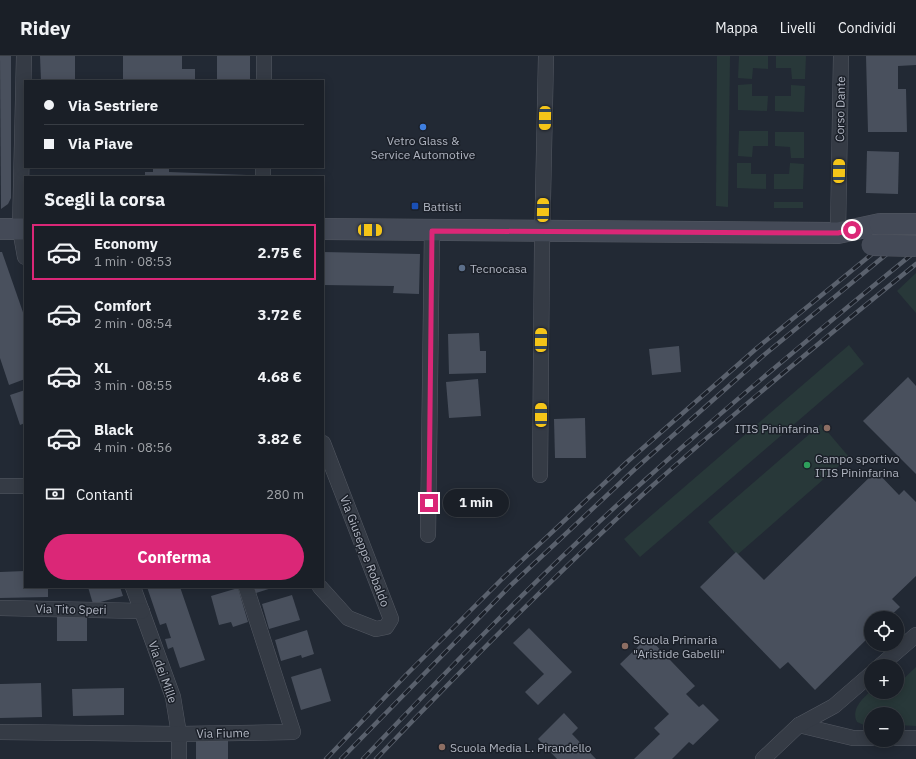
<!DOCTYPE html>
<html lang="it">
<head>
<meta charset="utf-8">
<style>
  :root { --surface:#1a1f27; --page:#23272f; --text:#f1f3f6; --muted:#9fa2a7; --line:#383d44; --accent:#db2777 }
  body { margin:0; font-family:"IBM Plex Sans",sans-serif; background:var(--page); color:var(--text); height:100vh; display:flex; flex-direction:column; font-size:15px; white-space:nowrap }
  * { box-sizing:border-box; margin:0 }
  p { font-size:13px; color:var(--muted) }
  .icon { flex:none; width:22px; height:22px; fill:none; stroke:currentColor; stroke-width:2; stroke-linecap:round; stroke-linejoin:round }
  .map { position:relative; flex:1; overflow:hidden }
  .details { position:absolute; left:24px; top:120px; width:300px; height:412px; display:flex; flex-direction:column; background:var(--surface); border-radius:0px; box-shadow:0 2px 10px #0003,0 0 0 1px var(--line) }
  .details>* { flex:none }
  .top-card { position:absolute; left:24px; top:24px; width:300px; height:88px; border-radius:0px; box-shadow:0 2px 10px #0003,0 0 0 1px var(--line); display:grid; align-content:center; height:88px; padding:0 20px; background:var(--surface) }
  .tools { position:absolute; left:864px; top:555px; display:grid; gap:8px }
  .tools a { display:grid; place-items:center; width:40px; height:40px; border-radius:50%; background:var(--surface); box-shadow:0 2px 10px #0003,0 0 0 1px var(--line); font-size:20px }
  .end { position:absolute; width:18px; height:18px; margin:-9px; border:5px solid #db2777; background:#fff; box-shadow:0 0 0 2px #fff }
  .from { border-radius:50% }
  .bubble { position:absolute; height:28px; border-radius:14px; background:var(--surface); box-shadow:0 2px 10px #0003,0 0 0 1px var(--line); font-size:13px; font-weight:800; line-height:28px; text-align:center }
  .car { position:absolute; width:12px; height:24px; margin:-12px -6px; border-radius:5px; box-shadow:0 0 3px 1px #0007; background:linear-gradient(#f5c518 24%,#345 0 40%,#f5c518 0 76%,#345 0 86%,#f5c518 0) }
  .top-card b { display:flex; align-items:center; gap:14px; height:38px; font-size:15px }
  .top-card b+b { border-top:1px solid var(--line) }
  .top-card i { width:10px; height:10px; background:var(--text) }
  ul { padding:0; list-style:none }
  li { display:flex; align-items:center; gap:12px; height:56px; margin:0 8px 6px; padding:0 12px; border:2px solid transparent; border-radius:0px }
  li div { flex:1 }
  li b { display:block; font-size:15px }
  li em { font-style:normal; font-weight:800 }
  li.active { border-color:var(--accent) }
  li>.icon { width:36px; height:36px; stroke-width:1.5 }
  h2 { padding:0 20px; font-size:18px; line-height:48px }
  .pay { display:flex; align-items:center; gap:10px; height:44px; padding:0 20px; font-size:15px }
  .pay p { margin-inline-start:auto }
  .cta { display:flex; gap:8px; margin-top:auto; padding:8px 20px }
  .cta a { flex:1; height:46px; border-radius:24px; background:var(--accent); color:#fff; font-size:16px; font-weight:800; line-height:46px; text-align:center }
  header { display:flex; align-items:center; gap:24px; box-sizing:border-box; height:56px; padding:0 20px; background:var(--surface); border-bottom:1px solid var(--line) }
  header strong { font-size:19px }
  nav { display:flex; gap:22px; margin-inline-start:auto; font-size:14px }
  .map>svg:first-child { display:block }
  .green { fill:#283839 }
  .building { fill:#49505d }
  .lines { fill:none; stroke-linecap:round; stroke-linejoin:round }
  .street-casing { stroke:#535862; stroke-width:16 }
  .secondary-casing { stroke:#535862; stroke-width:22 }
  .street { stroke:#353b45; stroke-width:15 }
  .secondary { stroke:#444a57; stroke-width:21 }
  .rail-casing { stroke:#5a616d; stroke-width:4.5 }
  .rail { stroke:#1b2029; stroke-width:3; stroke-dasharray:9; stroke-linecap:butt }
  .secondary-bridge-casing { stroke:#535862; stroke-width:22; stroke-linecap:butt }
  .secondary-bridge { stroke:#444a57; stroke-width:21 }
  .route { stroke:#db2777; stroke-width:5 }
  .shop-dot { fill:#3f7fe0; stroke:#1b2029; stroke-width:1.5 }
  .transit-dot { fill:#1a4fb4; stroke:#1b2029; stroke-width:1.5 }
  .service-dot { fill:#5c6f8a; stroke:#1b2029; stroke-width:1.5 }
  .education-dot { fill:#8d6e63; stroke:#1b2029; stroke-width:1.5 }
  .leisure-dot { fill:#2e9e5b; stroke:#1b2029; stroke-width:1.5 }
  .labels { text-anchor:middle; dominant-baseline:central; stroke-width:3; stroke-linejoin:round; paint-order:stroke }
  .street-label { font-size:12px; fill:#b0b5c1; stroke:#1b2029 }
  .poi-label { font-size:12px; fill:#b0b5c1; stroke:#1b2029; text-anchor:start }
</style>
</head>
<body>
<header>
<strong>Ridey</strong>
<nav><a>Mappa</a><a>Livelli</a><a>Condividi</a></nav>
</header>
<div class="map">
<svg width="916" height="703" viewBox="0 0 916 703">
  <rect width="100%" height="100%" fill="#222934"/>
  <g class="green">
    <path d="M717 0H730L728 151 716 150Z"/>
    <path d="M739 0H768V13L753 12 752 23 738 22Z"/>
    <path d="M776 0H806L805 23H792L791 12H776Z"/>
    <path d="M752 28V40H768L767 55 738 54V29Z"/>
    <path d="M791 29 805 30 804 56 775 55V40H791Z"/>
    <path d="M739 75H768V90H753L752 101 738 100Z"/>
    <path d="M775 76H804V102H791L790 91 775 90Z"/>
    <path d="M737 107H751V118H766V133L737 132Z"/>
    <path d="M790 107 804 108 803 133H774V118H789Z"/>
    <rect x="774" y="146" width="29" height="6"/>
    <path d="M916 217V257L897 235Z"/>
    <path d="M849 289 864 308 640 501 624 483Z"/>
    <path d="M821 368 849 401 737 499 708 466Z"/>
    <path d="M916 611V670L897 669V658H871V669H864L857 666C851 653 862 643 871 635V636H879L884 641 889 636H897V629Z"/>
  </g>
  <g class="building">
    <path d="M0 0H11V142L8 148 1 153Z"/>
    <path d="M40 0H75V25H41Z"/>
    <path d="M123 0H182V13H195V25H123Z"/>
    <rect x="217" y="0" width="33" height="25"/>
    <path d="M866 0H916V9L898 10V33H906L907 76H868Z"/>
    <path d="M867 95 899 96 898 138 866 137Z"/>
    <path d="M153 111H169V116L247 119V121H145V116H153Z"/>
    <path d="M0 196H2L25 262V323L9 329 0 302Z"/>
    <path d="M323 196 420 198 419 238 393 237 394 230 323 229Z"/>
    <path d="M479 277 480 295H486V317L449 318 448 278Z"/>
    <path d="M679 290 681 316 652 319 649 293Z"/>
    <path d="M908 321 916 330V418L863 365Z"/>
    <path d="M478 323 481 360 449 362 446 326Z"/>
    <path d="M25 334V367L20 369 10 339Z"/>
    <path d="M585 362 586 402H555L554 363Z"/>
    <path d="M876 415 899 439 904 434 916 446V520L892 543 900 551 888 562H871V579L815 634 788 606 780 613 700 531 736 496 764 524Z"/>
    <path d="M25 515V531H48V541L0 542V516Z"/>
    <path d="M88 531H120L123 540 93 548Z"/>
    <path d="M147 531H180L205 604 180 612 173 591 168 593 165 583 171 582 166 567 160 569Z"/>
    <path d="M254 531H275L256 537Z"/>
    <path d="M238 532 248 566 233 571 231 566 219 569 211 540Z"/>
    <path d="M292 539 300 564 269 573 262 548Z"/>
    <path d="M57 559 87 560V585H57Z"/>
    <path d="M529 572 572 616 538 649 525 636 544 618 513 587Z"/>
    <path d="M307 574 314 598 302 602 301 599 281 605 275 584Z"/>
    <path d="M648 581 695 630 686 638 699 651 703 648 719 664 693 689 689 686 672 703H634L660 678 654 672 669 658 620 608Z"/>
    <path d="M321 612 331 645 301 654 291 621Z"/>
    <path d="M41 627 42 661 0 662V628Z"/>
    <path d="M124 632V659L73 660 72 633Z"/>
    <path d="M564 657 578 672 572 678 596 703H557L538 683Z"/>
    <rect x="196" y="684" width="32" height="19"/>
  </g>
  <g class="lines">
    <g class="street-casing">
      <g id="street">
        <path d="M24 0 20 173 25 201"/>
        <path d="M264 25V0"/>
        <path d="M263 121V111"/>
        <path d="M838 177 841 0"/>
        <path d="M540 419 542 190 546 0"/>
        <path d="M0 430H25"/>
        <path d="M428 479 432 175"/>
        <path d="M133 531 173 641 179 678V703"/>
        <path d="M320 531 348 562 376 573 386 571 391 563 323 387"/>
        <path d="M0 552 142 555"/>
        <path d="M880 610 916 579"/>
        <path d="M799 669 853 682H871"/>
        <path d="M0 676 179 678 293 676 246 531"/>
        <path d="M897 682H916"/>
        <path d="M763 703 799 669 834 650 871 618"/>
      </g>
    </g>
    <g class="secondary-casing">
      <g id="secondary">
        <path d="M0 173H25"/>
        <path d="M323 173 838 177 880 168"/>
      </g>
    </g>
    <use href="#street" class="street"/>
    <use href="#secondary" class="secondary"/>
    <g class="rail-casing">
      <g id="rail">
        <path d="M326 703 406 619 502 523 627 406 757 292 916 162"/>
        <path d="M341 703 510 530 635 413 764 299 916 174"/>
        <path d="M363 703C454 607 546 512 645 424 733 345 824 270 916 195"/>
        <path d="M376 703C465 610 556 518 651 431 737 354 826 281 916 208"/>
      </g>
    </g>
    <use href="#rail" class="rail"/>
    <g class="secondary-bridge-casing">
      <g id="secondary-bridge">
        <path d="M880 168H916"/>
        <path d="M872 189 916 190"/>
      </g>
    </g>
    <use href="#secondary-bridge" class="secondary-bridge"/>
  </g>
  <g class="lines">
    <path class="route" d="M429 447 432 175 838 177 852 174"/>
  </g>
  <circle class="shop-dot" cx="423" cy="71" r="4"/>
  <rect class="transit-dot" x="411" y="146" width="8" height="8" rx="2"/>
  <circle class="service-dot" cx="462" cy="212" r="4"/>
  <g class="education-dot">
    <circle cx="827" cy="372" r="4"/>
    <circle cx="625" cy="590" r="4"/>
    <circle cx="442" cy="691" r="4"/>
  </g>
  <circle class="leisure-dot" cx="807" cy="409" r="4"/>
  <g class="labels">
    <g class="street-label">
      <text transform="translate(840 53) rotate(-89)">Corso Dante</text>
      <text transform="translate(365 495) rotate(69)">Via Giuseppe Robaldo</text>
      <text transform="translate(71 553) rotate(1)">Via Tito Speri</text>
      <text transform="translate(163 616) rotate(71)">Via dei Mille</text>
      <text transform="translate(223 677) rotate(-1)">Via Fiume</text>
    </g>
    <g class="poi-label">
      <text x="423" y="84" text-anchor="middle">Vetro Glass &amp;<tspan x="423" dy="14">Service Automotive</tspan></text>
      <text x="423" y="150">Battisti</text>
      <text x="470" y="212">Tecnocasa</text>
      <text x="819" y="372" text-anchor="end">ITIS Pininfarina</text>
      <text x="815" y="402">Campo sportivo<tspan x="815" dy="14">ITIS Pininfarina</tspan></text>
      <text x="633" y="583">Scuola Primaria<tspan x="633" dy="14">"Aristide Gabelli"</tspan></text>
      <text x="450" y="691">Scuola Media L. Pirandello</text>
    </g>
  </g>
</svg>
<div class="tools">
<a><svg class="icon" aria-label="locate" viewBox="0 0 24 24"><circle cx="12" cy="12" r="6"/><path d="M12 2v4M12 18v4M2 12h4M18 12h4"/></svg></a>
<a>+</a>
<a>−</a>
</div>
<i class="end from" style="left:852px;top:174px"></i>
<i class="end" style="left:429px;top:447px"></i>
<div class="bubble" style="left:443px;top:433px;width:66px">1 min</div>
<i class="car" style="left:545px;top:62px;rotate:181deg"></i>
<i class="car" style="left:839px;top:115px;rotate:1deg"></i>
<i class="car" style="left:543px;top:154px;rotate:1deg"></i>
<i class="car" style="left:370px;top:174px;rotate:91deg"></i>
<i class="car" style="left:541px;top:284px;rotate:1deg"></i>
<i class="car" style="left:541px;top:359px;rotate:0deg"></i>
<div class="top-card">
<b><i class="from"></i>Via Sestriere</b>
<b><i></i>Via Piave</b>
</div>
<section class="details">
<h2>Scegli la corsa</h2>
<ul>
<li class="active"><svg class="icon" aria-label="car" viewBox="0 0 24 24"><path d="M5 17H2v-5l4-1 3-4h7l3 4 3 1v5h-3M9 17h6M6 11h13"/><circle cx="7" cy="17" r="2"/><circle cx="17" cy="17" r="2"/></svg><div><b>Economy</b><p>1 min · 08:53</p></div><em>2.75 €</em></li>
<li><svg class="icon" aria-label="car" viewBox="0 0 24 24"><path d="M5 17H2v-5l4-1 3-4h7l3 4 3 1v5h-3M9 17h6M6 11h13"/><circle cx="7" cy="17" r="2"/><circle cx="17" cy="17" r="2"/></svg><div><b>Comfort</b><p>2 min · 08:54</p></div><em>3.72 €</em></li>
<li><svg class="icon" aria-label="car" viewBox="0 0 24 24"><path d="M5 17H2v-5l4-1 3-4h7l3 4 3 1v5h-3M9 17h6M6 11h13"/><circle cx="7" cy="17" r="2"/><circle cx="17" cy="17" r="2"/></svg><div><b>XL</b><p>3 min · 08:55</p></div><em>4.68 €</em></li>
<li><svg class="icon" aria-label="car" viewBox="0 0 24 24"><path d="M5 17H2v-5l4-1 3-4h7l3 4 3 1v5h-3M9 17h6M6 11h13"/><circle cx="7" cy="17" r="2"/><circle cx="17" cy="17" r="2"/></svg><div><b>Black</b><p>4 min · 08:56</p></div><em>3.82 €</em></li>
</ul>
<div class="pay"><svg class="icon" aria-label="cash" viewBox="0 0 24 24"><path d="M3 7h18v10H3z"/><circle cx="12" cy="12" r="2"/></svg>Contanti<p>280 m</p></div>
<div class="cta"><a>Conferma</a></div>
</section>
</div>
</body>
</html>
